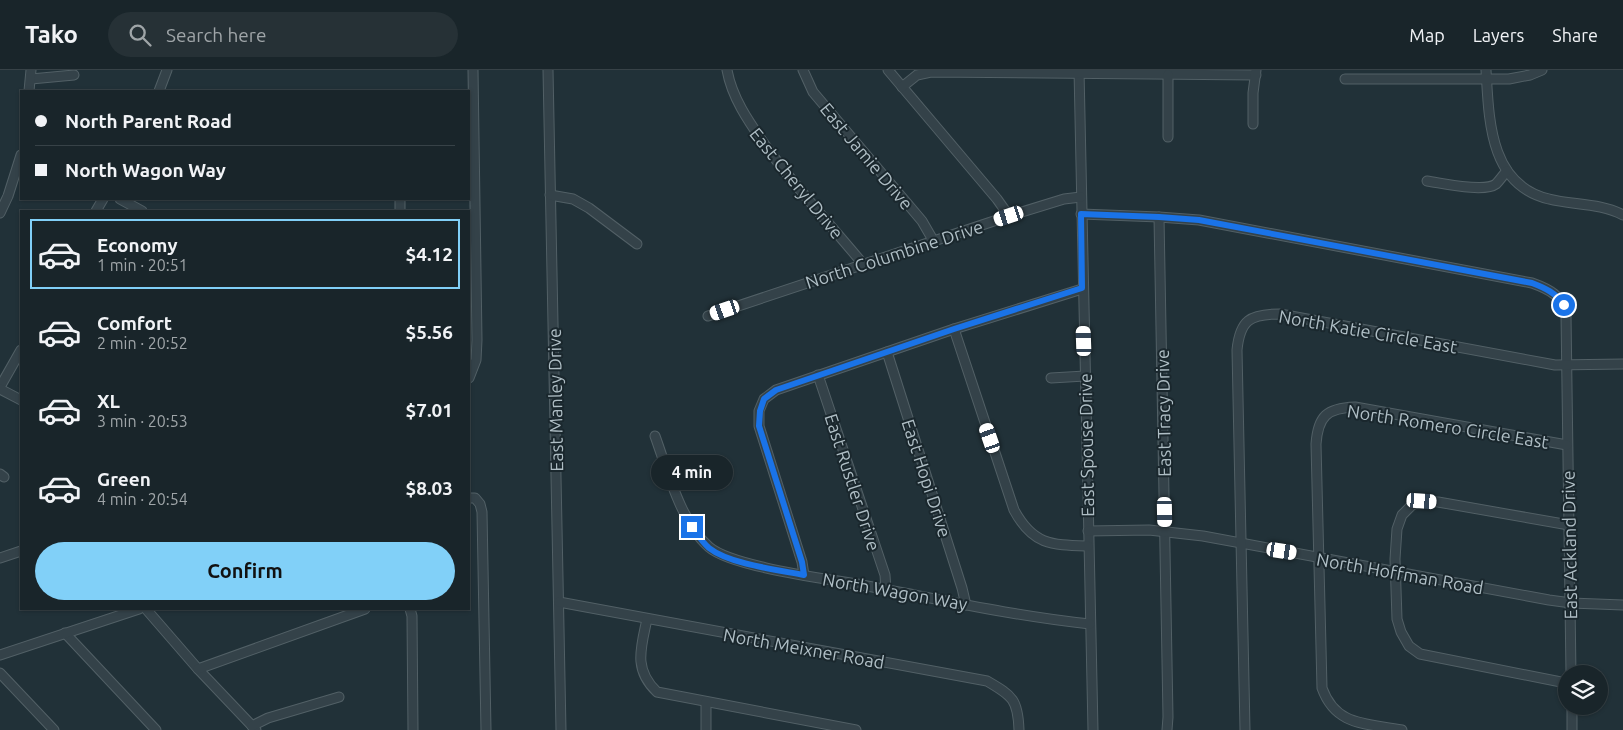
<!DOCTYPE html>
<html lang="en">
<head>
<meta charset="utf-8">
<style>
  :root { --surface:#19252a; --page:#263136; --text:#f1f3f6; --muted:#9fa5a8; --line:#374247; --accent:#81d0f8 }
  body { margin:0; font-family:Ubuntu,sans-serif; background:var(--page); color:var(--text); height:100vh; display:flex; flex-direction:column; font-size:19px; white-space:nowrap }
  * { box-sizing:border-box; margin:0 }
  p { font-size:16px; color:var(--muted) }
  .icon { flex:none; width:28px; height:28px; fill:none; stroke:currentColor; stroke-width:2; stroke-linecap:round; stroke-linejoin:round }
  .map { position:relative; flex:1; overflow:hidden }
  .details { position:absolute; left:20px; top:140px; width:450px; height:400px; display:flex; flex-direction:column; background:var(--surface); border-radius:0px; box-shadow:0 1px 4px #0004,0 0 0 1px var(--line) }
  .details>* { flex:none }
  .guide { position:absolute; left:20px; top:20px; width:450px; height:110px; border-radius:0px; box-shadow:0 1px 4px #0004,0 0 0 1px var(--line); display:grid; align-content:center; height:110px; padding:0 15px; background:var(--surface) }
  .tools { position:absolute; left:1558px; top:595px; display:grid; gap:10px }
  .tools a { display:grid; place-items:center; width:50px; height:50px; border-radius:50%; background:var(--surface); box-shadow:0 1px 4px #0004,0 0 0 1px var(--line); font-size:25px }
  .end { position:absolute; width:22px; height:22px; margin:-11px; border:6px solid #1a73e8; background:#fff; box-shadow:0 0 0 2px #fff }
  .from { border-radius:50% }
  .bubble { position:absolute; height:35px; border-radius:18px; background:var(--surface); box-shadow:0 1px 4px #0004,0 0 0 1px var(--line); font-size:16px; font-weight:700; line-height:35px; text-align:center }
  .car { position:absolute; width:15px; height:30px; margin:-15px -8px; border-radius:6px; box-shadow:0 0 4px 1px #0007; background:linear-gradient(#fff 24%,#345 0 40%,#fff 0 76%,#345 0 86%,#fff 0) }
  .guide b { display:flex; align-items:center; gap:18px; height:48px; font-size:19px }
  .guide b+b { border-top:1px solid var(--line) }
  .guide i { width:12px; height:12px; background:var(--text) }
  ul { padding:9px 0 0; list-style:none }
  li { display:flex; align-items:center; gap:15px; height:70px; margin:0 10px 8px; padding:0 5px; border:2px solid transparent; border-radius:0px }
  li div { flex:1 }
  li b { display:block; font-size:19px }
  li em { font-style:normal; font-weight:700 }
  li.on { border-color:var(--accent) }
  li>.icon { width:45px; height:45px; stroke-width:1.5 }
  .button { display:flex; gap:10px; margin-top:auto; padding:10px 15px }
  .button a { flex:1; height:58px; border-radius:30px; background:var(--accent); color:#111; font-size:20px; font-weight:700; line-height:58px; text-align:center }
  header { display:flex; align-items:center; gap:30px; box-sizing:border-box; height:70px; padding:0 25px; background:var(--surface); border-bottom:1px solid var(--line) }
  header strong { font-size:24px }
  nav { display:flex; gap:28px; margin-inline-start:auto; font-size:18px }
  .search { width:350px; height:45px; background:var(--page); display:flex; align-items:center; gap:12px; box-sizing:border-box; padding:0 18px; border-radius:28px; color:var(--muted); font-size:19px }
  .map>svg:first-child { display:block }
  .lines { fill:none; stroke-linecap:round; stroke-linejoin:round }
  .minor-casing { stroke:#526066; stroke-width:11 }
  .minor { stroke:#344249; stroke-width:9 }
  .route { stroke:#1a73e8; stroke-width:6 }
  .labels { text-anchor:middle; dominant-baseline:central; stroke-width:4; stroke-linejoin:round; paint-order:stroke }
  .street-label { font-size:18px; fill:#afbec5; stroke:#1a272d }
</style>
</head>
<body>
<header>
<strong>Tako</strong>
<div class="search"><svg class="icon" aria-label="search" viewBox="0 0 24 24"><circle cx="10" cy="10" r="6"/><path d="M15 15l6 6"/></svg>Search here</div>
<nav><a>Map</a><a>Layers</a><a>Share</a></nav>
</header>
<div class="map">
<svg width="1623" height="660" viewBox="0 0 1623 660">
  <rect width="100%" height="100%" fill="#213138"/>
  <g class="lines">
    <g class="minor-casing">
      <g id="minor">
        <path d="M548 0 561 660"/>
        <path d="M727 0C732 28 749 52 765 75 795 117 830 154 863 194"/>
        <path d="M803 0 813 22 922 151 933 170"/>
        <path d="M888 0 997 129 1009 146"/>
        <path d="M1079 0 1093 660"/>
        <path d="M1486 0C1489 49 1489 115 1549 129 1572 135 1601 133 1623 145"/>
        <path d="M31 9 74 5"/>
        <path d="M1345 9H1509L1530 5 1542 0"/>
        <path d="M902 17 917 5 931 2 1256 5"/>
        <path d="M29 21 31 0"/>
        <path d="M159 21 167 0"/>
        <path d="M1253 54V23L1256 0"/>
        <path d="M1168 67V5"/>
        <path d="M1427 111C1442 113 1484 123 1496 114 1500 110 1503 105 1507 101"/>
        <path d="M550 125 573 129 589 138 637 174"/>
        <path d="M120 129 142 141"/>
        <path d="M400 129V141"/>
        <path d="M96 141 103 129"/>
        <path d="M0 143 8 126 21 85"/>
        <path d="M1081 144 1159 147 1199 150 1532 213C1549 219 1563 226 1566 245L1571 604"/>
        <path d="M1159 147 1168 647 1167 660"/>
        <path d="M708 246 1009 146 1064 129 1081 127"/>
        <path d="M954 259 1014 440C1033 475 1051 475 1088 476"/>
        <path d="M887 282 962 518 966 535"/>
        <path d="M818 305 885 505 886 520"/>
        <path d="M469 308 476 290 477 270 473 0"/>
        <path d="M1051 308 1085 306"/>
        <path d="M0 317 21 280"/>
        <path d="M0 319 21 330"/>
        <path d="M655 366C667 399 681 453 709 477 732 497 829 509 862 515 938 529 1014 546 1090 554"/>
        <path d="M0 404 4 407"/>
        <path d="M469 428H475L480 434 482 442 486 660"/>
        <path d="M1088 461 1149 460 1203 466 1549 530 1571 533 1623 535"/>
        <path d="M0 488 21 481"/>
        <path d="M804 505 802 492 759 356V341L764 329 776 320 954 259 1082 219"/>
        <path d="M559 532 987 611C1013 626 1018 630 1019 660"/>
        <path d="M146 539 198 599 256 660"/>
        <path d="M410 539 412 546 413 660"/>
        <path d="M647 549C641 578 633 599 657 622L856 660"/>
        <path d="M65 563 156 660"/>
        <path d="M0 585 139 539"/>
        <path d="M198 599 365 539"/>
        <path d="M0 603 54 660"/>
        <path d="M1566 613 1420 584 1409 576 1401 562 1397 549 1395 489 1397 459 1402 445 1412 435 1422 431 1438 432 1569 455"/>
        <path d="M1572 636V660"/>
        <path d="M252 656 268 648 339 627"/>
        <path d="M706 660V632"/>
        <path d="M1245 660 1237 280C1240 250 1250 244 1280 244L1555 295 1623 294"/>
        <path d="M1402 660C1367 653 1336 657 1322 618L1316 374C1318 346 1327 338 1355 337L1567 375"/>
      </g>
    </g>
    <use href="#minor" class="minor"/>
  </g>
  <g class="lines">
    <path class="route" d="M692 457C697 464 702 472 709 478 729 494 778 500 804 505L802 492 759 356 760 341 764 329 776 320 954 259 1082 218 1081 144 1159 147 1199 150 1532 213C1545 218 1556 223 1564 235"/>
  </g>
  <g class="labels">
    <g class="street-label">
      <text transform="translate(867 86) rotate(50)">East Jamie Drive</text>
      <text transform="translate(797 113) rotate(51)">East Cheryl Drive</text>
      <text transform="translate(894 184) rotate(-18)">North Columbine Drive</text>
      <text transform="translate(1368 261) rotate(10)">North Katie Circle East</text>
      <text transform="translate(555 330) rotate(-91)">East Manley Drive</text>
      <text transform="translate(1163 343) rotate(-91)">East Tracy Drive</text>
      <text transform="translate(1448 356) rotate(9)">North Romero Circle East</text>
      <text transform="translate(1086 375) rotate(-91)">East Spouse Drive</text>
      <text transform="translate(927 408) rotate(72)">East Hopi Drive</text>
      <text transform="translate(853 412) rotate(72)">East Rustler Drive</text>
      <text transform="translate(1569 475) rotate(-91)">East Ackland Drive</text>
      <text transform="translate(1400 503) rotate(10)">North Hoffman Road</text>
      <text transform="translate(895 521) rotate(10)">North Wagon Way</text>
      <text transform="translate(804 578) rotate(10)">North Meixner Road</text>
    </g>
  </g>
</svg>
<div class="tools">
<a><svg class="icon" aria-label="layers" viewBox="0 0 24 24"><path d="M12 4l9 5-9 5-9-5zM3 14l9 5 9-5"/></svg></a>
</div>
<i class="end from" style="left:1564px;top:235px"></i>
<i class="end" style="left:692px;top:457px"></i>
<div class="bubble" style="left:651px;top:385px;width:82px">4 min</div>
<i class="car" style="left:1009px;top:146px;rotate:252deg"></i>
<i class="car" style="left:725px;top:240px;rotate:251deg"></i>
<i class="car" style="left:1084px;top:271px;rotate:358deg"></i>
<i class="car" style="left:990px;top:368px;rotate:341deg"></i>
<i class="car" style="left:1422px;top:431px;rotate:94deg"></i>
<i class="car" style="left:1165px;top:442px;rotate:179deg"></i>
<i class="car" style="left:1282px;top:481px;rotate:99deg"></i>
<div class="guide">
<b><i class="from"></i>North Parent Road</b>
<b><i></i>North Wagon Way</b>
</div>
<section class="details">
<ul>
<li class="on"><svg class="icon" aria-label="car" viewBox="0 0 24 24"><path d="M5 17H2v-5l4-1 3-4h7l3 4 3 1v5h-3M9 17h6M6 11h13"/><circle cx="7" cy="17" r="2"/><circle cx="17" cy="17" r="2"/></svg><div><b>Economy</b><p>1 min · 20:51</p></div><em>$4.12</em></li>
<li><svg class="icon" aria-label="car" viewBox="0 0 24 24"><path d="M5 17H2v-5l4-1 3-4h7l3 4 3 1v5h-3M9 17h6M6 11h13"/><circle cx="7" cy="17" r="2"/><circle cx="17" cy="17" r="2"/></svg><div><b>Comfort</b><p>2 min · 20:52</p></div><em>$5.56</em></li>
<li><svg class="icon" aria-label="car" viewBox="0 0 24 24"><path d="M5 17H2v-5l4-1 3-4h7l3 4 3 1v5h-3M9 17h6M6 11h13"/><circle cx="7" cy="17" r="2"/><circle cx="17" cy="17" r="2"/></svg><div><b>XL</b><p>3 min · 20:53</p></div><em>$7.01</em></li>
<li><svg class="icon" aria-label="car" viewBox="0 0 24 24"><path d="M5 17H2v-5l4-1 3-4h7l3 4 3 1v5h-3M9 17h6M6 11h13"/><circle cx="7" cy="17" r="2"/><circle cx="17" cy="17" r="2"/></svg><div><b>Green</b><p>4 min · 20:54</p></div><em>$8.03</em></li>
</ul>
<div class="button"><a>Confirm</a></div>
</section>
</div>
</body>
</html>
